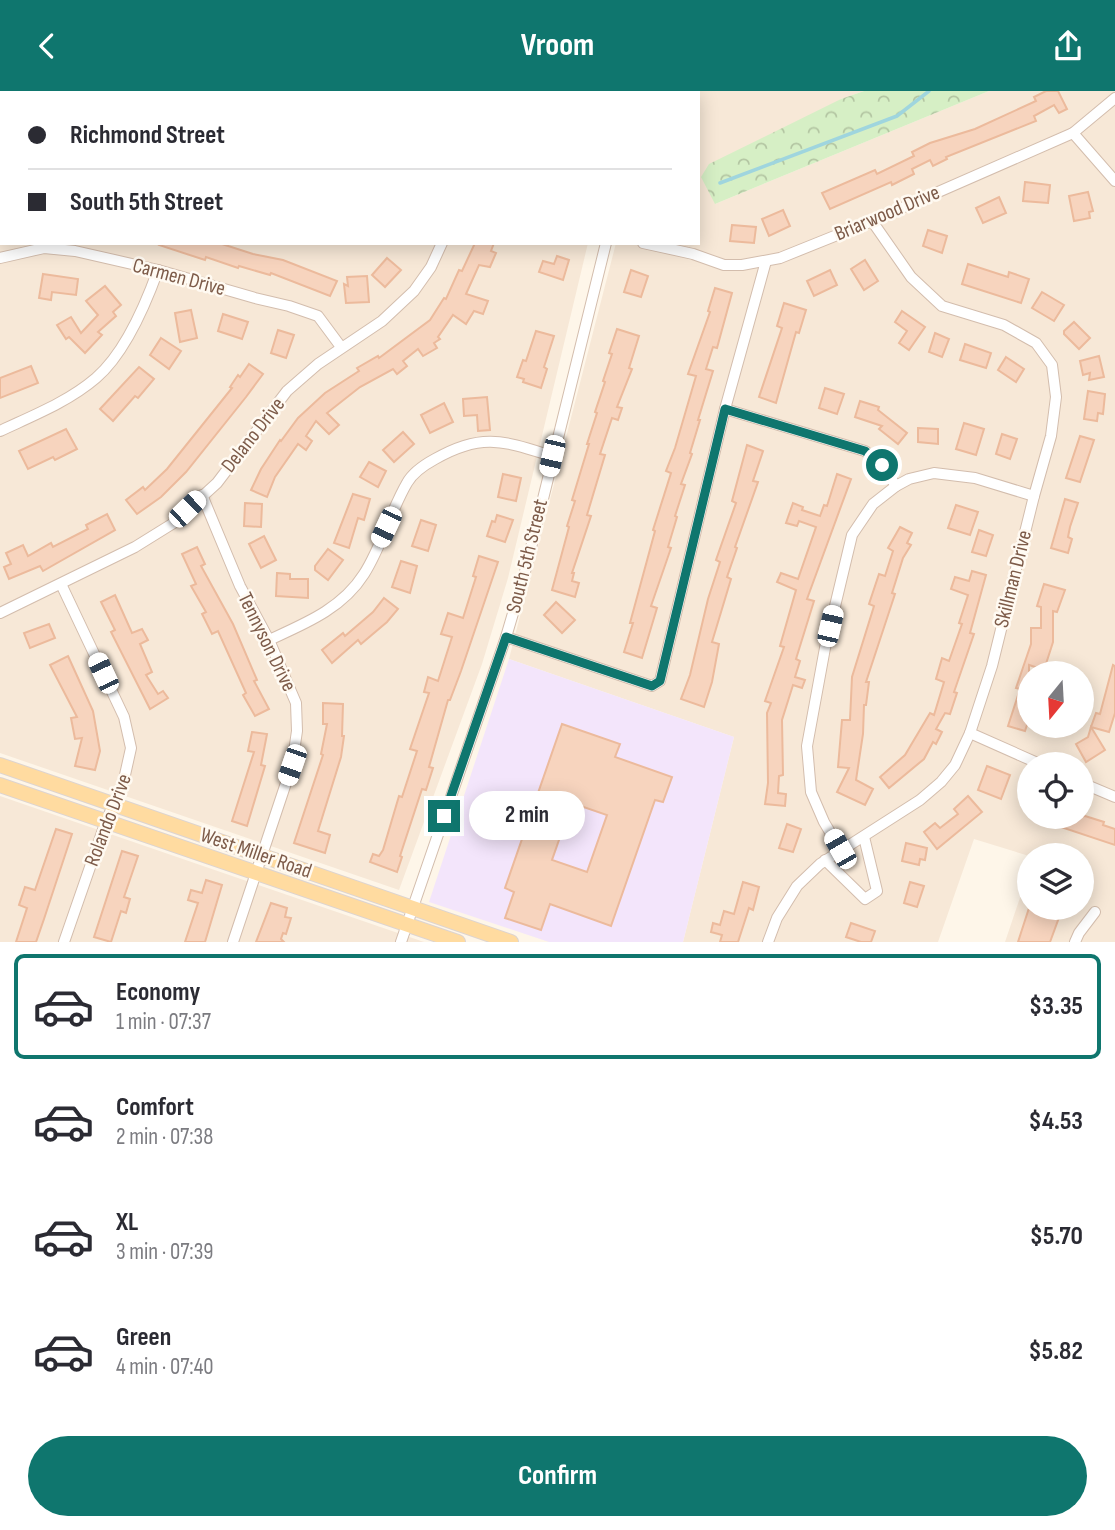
<!DOCTYPE html>
<html lang="en">
<head>
<meta charset="utf-8">
<style>
  :root { --surface:#fff; --page:#f7f7f7; --text:#2b2b33; --muted:#7c7c81; --line:#e1e1e2; --accent:#0f766e }
  body { margin:0; font-family:"Sofia Sans Condensed",sans-serif; background:var(--page); color:var(--text); height:100vh; display:flex; flex-direction:column; font-size:26px; white-space:nowrap }
  * { box-sizing:border-box; margin:0 }
  p { font-size:23px; color:var(--muted) }
  .icon { flex:none; width:38px; height:38px; fill:none; stroke:currentColor; stroke-width:2; stroke-linecap:round; stroke-linejoin:round }
  .map { position:relative; height:851px; overflow:hidden }
  .side { display:flex; flex-direction:column; background:var(--surface); flex:1 }
  .side>* { flex:none }
  .top-card { position:absolute; left:0px; top:0px; width:700px; height:154px; box-shadow:0 4px 18px #0003; display:grid; align-content:center; height:154px; padding:0 28px; background:var(--surface) }
  .needle { width:46px; rotate:198deg }
  .controls { position:absolute; left:1017px; top:570px; display:grid; gap:14px }
  .controls a { display:grid; place-items:center; width:77px; height:77px; border-radius:50%; background:var(--surface); box-shadow:0 4px 18px #0003; font-size:35px }
  .end { position:absolute; width:32px; height:32px; margin:-16px; border:9px solid #0f766e; background:#fff; box-shadow:0 0 0 4px #fff }
  .from { border-radius:50% }
  .bubble { position:absolute; height:49px; border-radius:24px; background:var(--surface); box-shadow:0 4px 18px #0003; font-size:23px; font-weight:700; line-height:49px; text-align:center }
  .car { position:absolute; width:21px; height:42px; margin:-21px -10px; border-radius:9px; box-shadow:0 0 5px 2px #0007; background:linear-gradient(#fff 24%,#345 0 40%,#fff 0 76%,#345 0 86%,#fff 0) }
  .top-card b { display:flex; align-items:center; gap:24px; height:66px; font-size:26px }
  .top-card b+b { border-top:2px solid var(--line) }
  .top-card i { width:18px; height:18px; background:var(--text) }
  ul { padding:12px 0 0; list-style:none }
  li { display:flex; align-items:center; gap:21px; height:105px; margin:0 14px 10px; padding:0 14px; border:4px solid transparent; border-radius:10px }
  li div { flex:1 }
  li b { display:block; font-size:26px }
  li em { font-style:normal; font-weight:700 }
  li.selected { border-color:var(--accent) }
  li>.icon { width:63px; height:63px; stroke-width:1.5 }
  .button { display:flex; gap:14px; margin-top:auto; padding:14px 28px }
  .button a { flex:1; height:80px; border-radius:42px; background:var(--accent); color:#fff; font-size:28px; font-weight:700; line-height:80px; text-align:center }
  header { display:flex; justify-content:space-between; align-items:center; height:91px; padding:0 28px; background:var(--accent); color:#fff; font-size:32px; font-weight:700 }
  .map>svg:first-child { display:block }
  .residential { fill:#f7e8d7; fill-rule:evenodd }
  .education { fill:#f3e5fb }
  .forest { fill:url(#forest-crowns) }
  .lines { fill:none; stroke-linecap:round; stroke-linejoin:round }
  .stream { stroke:#9fd5de; stroke-width:3.5 }
  .building { fill:#f7d4be; stroke:#ecba9c; stroke-width:2; fill-rule:evenodd }
  .minor-casing { stroke:#d3bdad; stroke-width:12 }
  .major-casing { stroke:#ddd4d0; stroke-width:16 }
  .minor { stroke:#fff; stroke-width:10 }
  .major { stroke:#ffdba0; stroke-width:14 }
  .route { stroke:#0f766e; stroke-width:9 }
  .labels { text-anchor:middle; dominant-baseline:central; stroke-width:5; stroke-linejoin:round; paint-order:stroke }
  .street-label { font-size:21px; fill:#7d5b49; stroke:#fffaf2 }
</style>
</head>
<body>
<header><svg class="icon" aria-label="back" viewBox="0 0 24 24"><path d="M15 5l-7 7 7 7"/></svg>Vroom<svg class="icon" aria-label="share" viewBox="0 0 24 24"><path d="M12 15V3M7 8l5-5 5 5M5 13v7h14v-7"/></svg></header>
<div class="map">
<svg width="1115" height="851" viewBox="0 0 1115 851">
  <defs>
    <pattern id="forest-crowns" width="20" height="18" patternUnits="userSpaceOnUse" patternTransform="scale(1.75)"><rect width="20" height="18" fill="#d6efc5"/><path d="M2 6a3 3 0 1 1 6 0M12 15a3 3 0 1 1 6 0" fill="none" stroke="#b3c5a2"/></pattern>
  </defs>
  <rect width="100%" height="100%" fill="#fef6e9"/>
  <g class="residential">
    <path d="M0 0H625L2 2V152H588L508 487 482 573 399 799 0 662Z"/>
    <path d="M651 0H864L841 8 715 113 989 0H1115V851H1005L1029 780V817H1082V765H1029L974 748 938 851H683L734 646 509 568 616 152H698V2H650ZM1029 583H1082V635H1029ZM1029 674H1082V726H1029Z"/>
    <path d="M0 705 424 851H0Z"/>
  </g>
  <path class="education" d="M509 568 734 646 683 851H549L429 811Z"/>
  <path class="forest" d="M864 0H989L715 113 701 86 709 73 841 8Z"/>
  <g class="lines">
    <path class="stream" d="M720 92 897 25 929 0"/>
  </g>
  <g class="building">
    <path d="M1046 0H1058L1067 18 1059 22 1054 14 1034 25 1036 30 946 66 947 68 933 75 930 69 912 78 914 83 892 94 891 91 830 118 822 102 875 79 877 83 914 65 912 61 930 52 975 38 1036 10 1034 6Z"/>
    <path d="M1025 91 1050 94 1048 112 1023 110Z"/>
    <path d="M1088 101 1093 120 1089 121 1090 127 1074 130 1069 105Z"/>
    <path d="M999 106 1006 122 983 132 976 117Z"/>
    <path d="M783 119 790 135 769 145 762 128Z"/>
    <path d="M732 134 756 136 754 152 730 150Z"/>
    <path d="M928 139 947 145 942 162 923 155Z"/>
    <path d="M160 152H219L253 163 283 169 337 190 330 205 271 182 270 184 239 175 238 177 206 166 205 169 159 154Z"/>
    <path d="M475 152H494L491 160 496 162 490 176 479 174 466 203 488 210 483 223 474 220 466 233 453 224 438 246 440 248 434 252 437 257 423 265 418 258 403 270 407 275 397 283 393 278 360 296 327 322 339 334 329 343 316 330 306 345 312 350 306 359 298 353 275 386 267 406 251 399 261 378 280 349 281 350 298 327 325 302 359 280 357 277 378 265 379 267 430 229 444 207 446 208 459 179 462 180Z"/>
    <path d="M557 165 569 169 563 189 539 181 543 170 554 173Z"/>
    <path d="M387 167 401 179 385 196 372 184Z"/>
    <path d="M865 169 878 190 864 199 851 178Z"/>
    <path d="M968 173 1008 186 1009 181 1029 188 1021 212 962 193Z"/>
    <path d="M631 179 648 185 641 206 624 201Z"/>
    <path d="M830 179 837 194 814 205 807 190Z"/>
    <path d="M43 183 78 188 76 204 52 201 51 209 39 207Z"/>
    <path d="M367 185 369 211 346 212 344 193 348 195 347 186Z"/>
    <path d="M105 195 121 214 113 221 116 225 98 241 102 244 85 262 69 246 66 248 57 234 71 226 81 242 98 224 86 210Z"/>
    <path d="M715 197 732 202 717 257 713 256 706 278 713 280 698 329H700L690 362 692 363 681 393 685 394 675 425 677 426 668 456 671 457 651 515 657 517 642 567 624 561 633 532H630L655 440 653 439 671 382 666 380 675 357 696 285 688 283 710 221 708 220Z"/>
    <path d="M1042 201 1064 214 1054 230 1032 217Z"/>
    <path d="M784 212 806 219 799 242 796 241 776 312 759 306 782 237 777 235Z"/>
    <path d="M191 219 197 247 180 251 175 222Z"/>
    <path d="M902 220 925 236 909 259 899 252 907 240 895 231Z"/>
    <path d="M223 223 248 231 242 248 218 240Z"/>
    <path d="M1074 231 1090 247 1079 258 1064 243V240Z"/>
    <path d="M617 238 639 245 629 277 632 278 617 316 622 317 618 329 612 327 600 363 605 364 587 424 591 425 572 482H574L572 490 579 492 575 506 552 499 569 436 567 435 575 410 572 409 589 353H587L597 322 595 321 605 291 603 290 612 263 609 262Z"/>
    <path d="M278 239 294 244 286 267 271 262Z"/>
    <path d="M536 240 554 245 544 276 547 278 541 297 523 291 524 288 517 286 523 269 526 270Z"/>
    <path d="M935 242 949 248 942 266 929 261Z"/>
    <path d="M161 247 181 260 169 278 150 264Z"/>
    <path d="M965 253 991 262 986 277 960 269Z"/>
    <path d="M1099 265 1104 286 1089 289 1090 282 1083 284 1080 270Z"/>
    <path d="M1006 266 1024 278 1016 291 998 279Z"/>
    <path d="M249 273 263 283 246 306 186 381 161 406 137 423 126 409 143 396 145 399 167 378 232 297 230 296 238 284 240 286Z"/>
    <path d="M31 275 38 292 0 307V287Z"/>
    <path d="M139 276 154 288 138 307 135 305 113 330 100 318Z"/>
    <path d="M825 297 844 303 837 323 819 317Z"/>
    <path d="M1088 300 1105 303 1103 323 1098 322 1097 330 1084 328Z"/>
    <path d="M487 306 490 339 478 340 477 324 464 325 463 308Z"/>
    <path d="M860 310 879 316 878 319 907 342 898 353 879 338 882 335 855 326Z"/>
    <path d="M444 312 453 331 430 342 421 324Z"/>
    <path d="M964 332 984 338 976 364 956 358Z"/>
    <path d="M918 337 938 338V353L918 351Z"/>
    <path d="M66 338 77 358 55 369 53 366 28 378 19 360Z"/>
    <path d="M403 341 414 353 394 371 383 359Z"/>
    <path d="M1002 343 1017 348 1010 368 996 363Z"/>
    <path d="M1080 345 1094 349 1080 391 1066 387Z"/>
    <path d="M747 354 763 360 753 390 758 391 735 456 737 457 727 486 731 488 712 551 719 553 712 591 704 616 681 608 690 584 708 508 720 471 716 469 736 412 732 410Z"/>
    <path d="M369 371 386 380 378 396 360 386Z"/>
    <path d="M503 383 521 387 516 410 498 406Z"/>
    <path d="M837 383 851 388 807 508 814 510 796 568 800 570 795 586 805 589 802 597 793 594 782 629 783 684 779 685 778 702 786 703 785 715 765 713 768 692 767 622 771 612 765 610 784 556 780 555 796 499 777 491 781 482 798 488 816 436 799 430 797 435 786 432 793 412 803 416 802 419 820 425 824 414 827 415Z"/>
    <path d="M353 403 370 408 364 429 358 427 349 457 334 452Z"/>
    <path d="M1065 408 1078 412 1070 436 1068 446 1072 448 1068 462 1051 457Z"/>
    <path d="M245 412 262 413 261 436 244 435Z"/>
    <path d="M956 414 978 421 970 444 948 437Z"/>
    <path d="M107 423 115 439 43 480 40 475 9 488 4 476 11 473 6 462 23 454 28 465 51 452 53 456 88 438 86 434Z"/>
    <path d="M497 424 513 429 505 451 487 445 492 430 495 431Z"/>
    <path d="M421 429 436 434 428 460 412 455Z"/>
    <path d="M900 436 912 442 907 452 911 454 903 467 892 502 895 503 866 591H869L866 614H864L863 643 856 689 873 698 865 714 837 701 849 677 838 676 842 629H850L852 586 874 515 869 513 879 483 885 485 893 460 888 457Z"/>
    <path d="M979 439 993 444 986 465 972 461Z"/>
    <path d="M264 445 276 469 261 477 249 453Z"/>
    <path d="M197 456 205 473 201 475 233 533 257 589 254 590 269 618 255 625 243 604 246 602 218 540 212 543 202 523 206 521 191 495 196 493 182 463Z"/>
    <path d="M328 458 343 469 328 489 315 479V475Z"/>
    <path d="M479 465 498 471 461 580 450 609H448L429 676 433 677 426 699 422 698 400 765 402 766 397 781 370 771 373 763 379 765 383 759 399 705 402 706 417 660 410 658 429 602 424 601 428 586 438 590 452 546 441 543 448 522 463 527 476 486 473 485Z"/>
    <path d="M401 470 417 475 410 502 392 496Z"/>
    <path d="M972 480 986 484 970 542 974 543 954 601 957 602 950 623 945 622 936 638 942 641 936 653 933 651 924 668 889 697 880 686 905 664 930 622 934 624 944 591 936 588 942 567 949 570 962 533 959 532 968 504 951 498 955 486 969 490Z"/>
    <path d="M277 482 290 483V488H308V507L276 505Z"/>
    <path d="M1044 493 1065 499 1057 521 1053 520V551L1044 579 1029 574V634H1027L1025 640 1008 635 1020 598 1016 597 1031 553V537H1041V516L1037 515Z"/>
    <path d="M115 504 132 542 142 538 148 549 140 553 152 581 146 584 158 603 163 600 168 607 150 618 111 541 115 539 101 511Z"/>
    <path d="M384 507 398 518 387 531 361 553 358 549 332 572 322 559 343 542 345 545 373 521Z"/>
    <path d="M556 511 575 529 562 542 544 524Z"/>
    <path d="M49 533 55 547 30 557 24 542Z"/>
    <path d="M68 565 93 620 100 660 95 679 75 675 82 647 75 648 71 627 77 626 50 574Z"/>
    <path d="M1113 574 1115 575V622L1109 641 1091 636 1096 622 1100 623Z"/>
    <path d="M323 612 343 613 342 645H344L341 666 318 740 330 744 325 762 294 752 323 664 321 663 327 633H323Z"/>
    <path d="M562 633 620 653 615 666 672 686 663 711 655 709 611 835 550 813 541 839 505 827 514 801 505 797ZM572 712 607 724 587 781 552 769Z"/>
    <path d="M1091 636 1105 659 1086 671 1076 653 1088 646Z"/>
    <path d="M252 641 267 643 261 674 265 675 247 735 232 730 254 661 248 660Z"/>
    <path d="M987 675 1010 684 1001 708 978 699Z"/>
    <path d="M968 705 982 721 937 758 924 741 935 732 940 737 958 723 954 718Z"/>
    <path d="M1085 725 1104 731 1103 734 1115 738V754L1037 728V726Z"/>
    <path d="M787 733 801 738 793 761 779 757Z"/>
    <path d="M56 738 72 743 44 828 36 851H16L27 817 19 814 25 796 35 799Z"/>
    <path d="M906 752 927 757 925 769 920 768 919 774 902 770Z"/>
    <path d="M122 760 138 765 124 806 130 808 126 822 121 820 111 851 94 846Z"/>
    <path d="M206 789 222 794 205 851H185L198 812 188 809 191 799 202 802Z"/>
    <path d="M743 791 759 796 753 819 749 817 738 851H720L722 844 711 841 713 832 720 834 724 820 734 823Z"/>
    <path d="M910 791 924 795 917 816 904 812Z"/>
    <path d="M271 812 287 817 285 826 291 827 286 843 283 842 281 848 284 851H256Z"/>
    <path d="M1029 817H1050L1061 821 1050 851H1018Z"/>
    <path d="M851 832 875 840 871 851H861L846 846Z"/>
  </g>
  <g class="lines">
    <g class="minor-casing">
      <g id="minor">
        <path d="M143 0 153 2"/>
        <path d="M642 2 643 0"/>
        <path d="M1073 42 1115 90"/>
        <path d="M643 152 693 163 724 174H742L780 167 872 130 1073 42 1115 7"/>
        <path d="M0 167 44 157 75 160 158 179 255 207 289 215 318 225 341 256"/>
        <path d="M725 318 865 360 882 374 896 395"/>
        <path d="M0 340C32 325 68 311 96 287 125 262 145 215 158 179"/>
        <path d="M202 404 240 495 269 549 296 612 297 640 292 674 233 851"/>
        <path d="M61 493 124 626 131 657 123 693 106 730 64 851"/>
        <path d="M0 522 135 456 172 433 217 392 287 300 318 273 382 230 414 200 431 176 442 152"/>
        <path d="M506 546 652 595 660 590 725 318 766 170"/>
        <path d="M269 549C304 533 342 518 364 483 382 455 390 421 407 392 413 381 424 374 435 368 482 341 504 350 552 365"/>
        <path d="M970 642 1042 674"/>
        <path d="M1082 692 1115 706"/>
        <path d="M840 758 824 731 811 701 807 655 825 557 852 444 873 413 896 395 909 388 934 382 975 387 1034 405"/>
        <path d="M825 769 865 808 877 800 864 746"/>
        <path d="M401 851 506 546 524 485 606 152"/>
        <path d="M768 851 777 827 797 795 820 773 920 709 941 691 955 674 970 642 992 575 1034 405 1051 345 1056 306 1052 274 1036 252 1004 234 942 215 911 186 872 130"/>
        <path d="M1075 851 1079 842 1095 821"/>
      </g>
    </g>
    <g class="major-casing">
      <g id="major">
        <path d="M0 674 511 851"/>
        <path d="M0 694 458 851"/>
      </g>
    </g>
    <use href="#minor" class="minor"/>
    <use href="#major" class="major"/>
  </g>
  <g class="lines">
    <path class="route" d="M444 725 506 546 652 595 660 590 725 318 865 360 882 374"/>
  </g>
  <g class="labels">
    <g class="street-label">
      <text transform="translate(887 122) rotate(-23)">Briarwood Drive</text>
      <text transform="translate(179 186) rotate(15)">Carmen Drive</text>
      <text transform="translate(253 344) rotate(-52)">Delano Drive</text>
      <text transform="translate(527 465) rotate(-76)">South 5th Street</text>
      <text transform="translate(1013 488) rotate(-76)">Skillman Drive</text>
      <text transform="translate(267 551) rotate(64)">Tennyson Drive</text>
      <text transform="translate(108 729) rotate(-69)">Rolando Drive</text>
      <text transform="translate(256 762) rotate(19)">West Miller Road</text>
    </g>
  </g>
</svg>
<div class="controls">
<a><svg class="needle" viewBox="-14 -14 28 28"><path d="M0-13l5 13h-10z" fill="#e53935"/><path d="M0 13l5-13h-10z" fill="#7c7c81"/></svg></a>
<a><svg class="icon" aria-label="locate" viewBox="0 0 24 24"><circle cx="12" cy="12" r="6"/><path d="M12 2v4M12 18v4M2 12h4M18 12h4"/></svg></a>
<a><svg class="icon" aria-label="layers" viewBox="0 0 24 24"><path d="M12 4l9 5-9 5-9-5zM3 14l9 5 9-5"/></svg></a>
</div>
<i class="end from" style="left:882px;top:374px"></i>
<i class="end" style="left:444px;top:725px"></i>
<div class="bubble" style="left:469px;top:700px;width:116px">2 min</div>
<i class="car" style="left:552px;top:365px;rotate:193deg"></i>
<i class="car" style="left:187px;top:418px;rotate:46deg"></i>
<i class="car" style="left:386px;top:436px;rotate:205deg"></i>
<i class="car" style="left:830px;top:535px;rotate:13deg"></i>
<i class="car" style="left:103px;top:582px;rotate:335deg"></i>
<i class="car" style="left:292px;top:674px;rotate:199deg"></i>
<i class="car" style="left:840px;top:758px;rotate:330deg"></i>
<div class="top-card">
<b><i class="from"></i>Richmond Street</b>
<b><i></i>South 5th Street</b>
</div>
</div>
<section class="side">
<ul>
<li class="selected"><svg class="icon" aria-label="car" viewBox="0 0 24 24"><path d="M5 17H2v-5l4-1 3-4h7l3 4 3 1v5h-3M9 17h6M6 11h13"/><circle cx="7" cy="17" r="2"/><circle cx="17" cy="17" r="2"/></svg><div><b>Economy</b><p>1 min · 07:37</p></div><em>$3.35</em></li>
<li><svg class="icon" aria-label="car" viewBox="0 0 24 24"><path d="M5 17H2v-5l4-1 3-4h7l3 4 3 1v5h-3M9 17h6M6 11h13"/><circle cx="7" cy="17" r="2"/><circle cx="17" cy="17" r="2"/></svg><div><b>Comfort</b><p>2 min · 07:38</p></div><em>$4.53</em></li>
<li><svg class="icon" aria-label="car" viewBox="0 0 24 24"><path d="M5 17H2v-5l4-1 3-4h7l3 4 3 1v5h-3M9 17h6M6 11h13"/><circle cx="7" cy="17" r="2"/><circle cx="17" cy="17" r="2"/></svg><div><b>XL</b><p>3 min · 07:39</p></div><em>$5.70</em></li>
<li><svg class="icon" aria-label="car" viewBox="0 0 24 24"><path d="M5 17H2v-5l4-1 3-4h7l3 4 3 1v5h-3M9 17h6M6 11h13"/><circle cx="7" cy="17" r="2"/><circle cx="17" cy="17" r="2"/></svg><div><b>Green</b><p>4 min · 07:40</p></div><em>$5.82</em></li>
</ul>
<div class="button"><a>Confirm</a></div>
</section>
</body>
</html>
